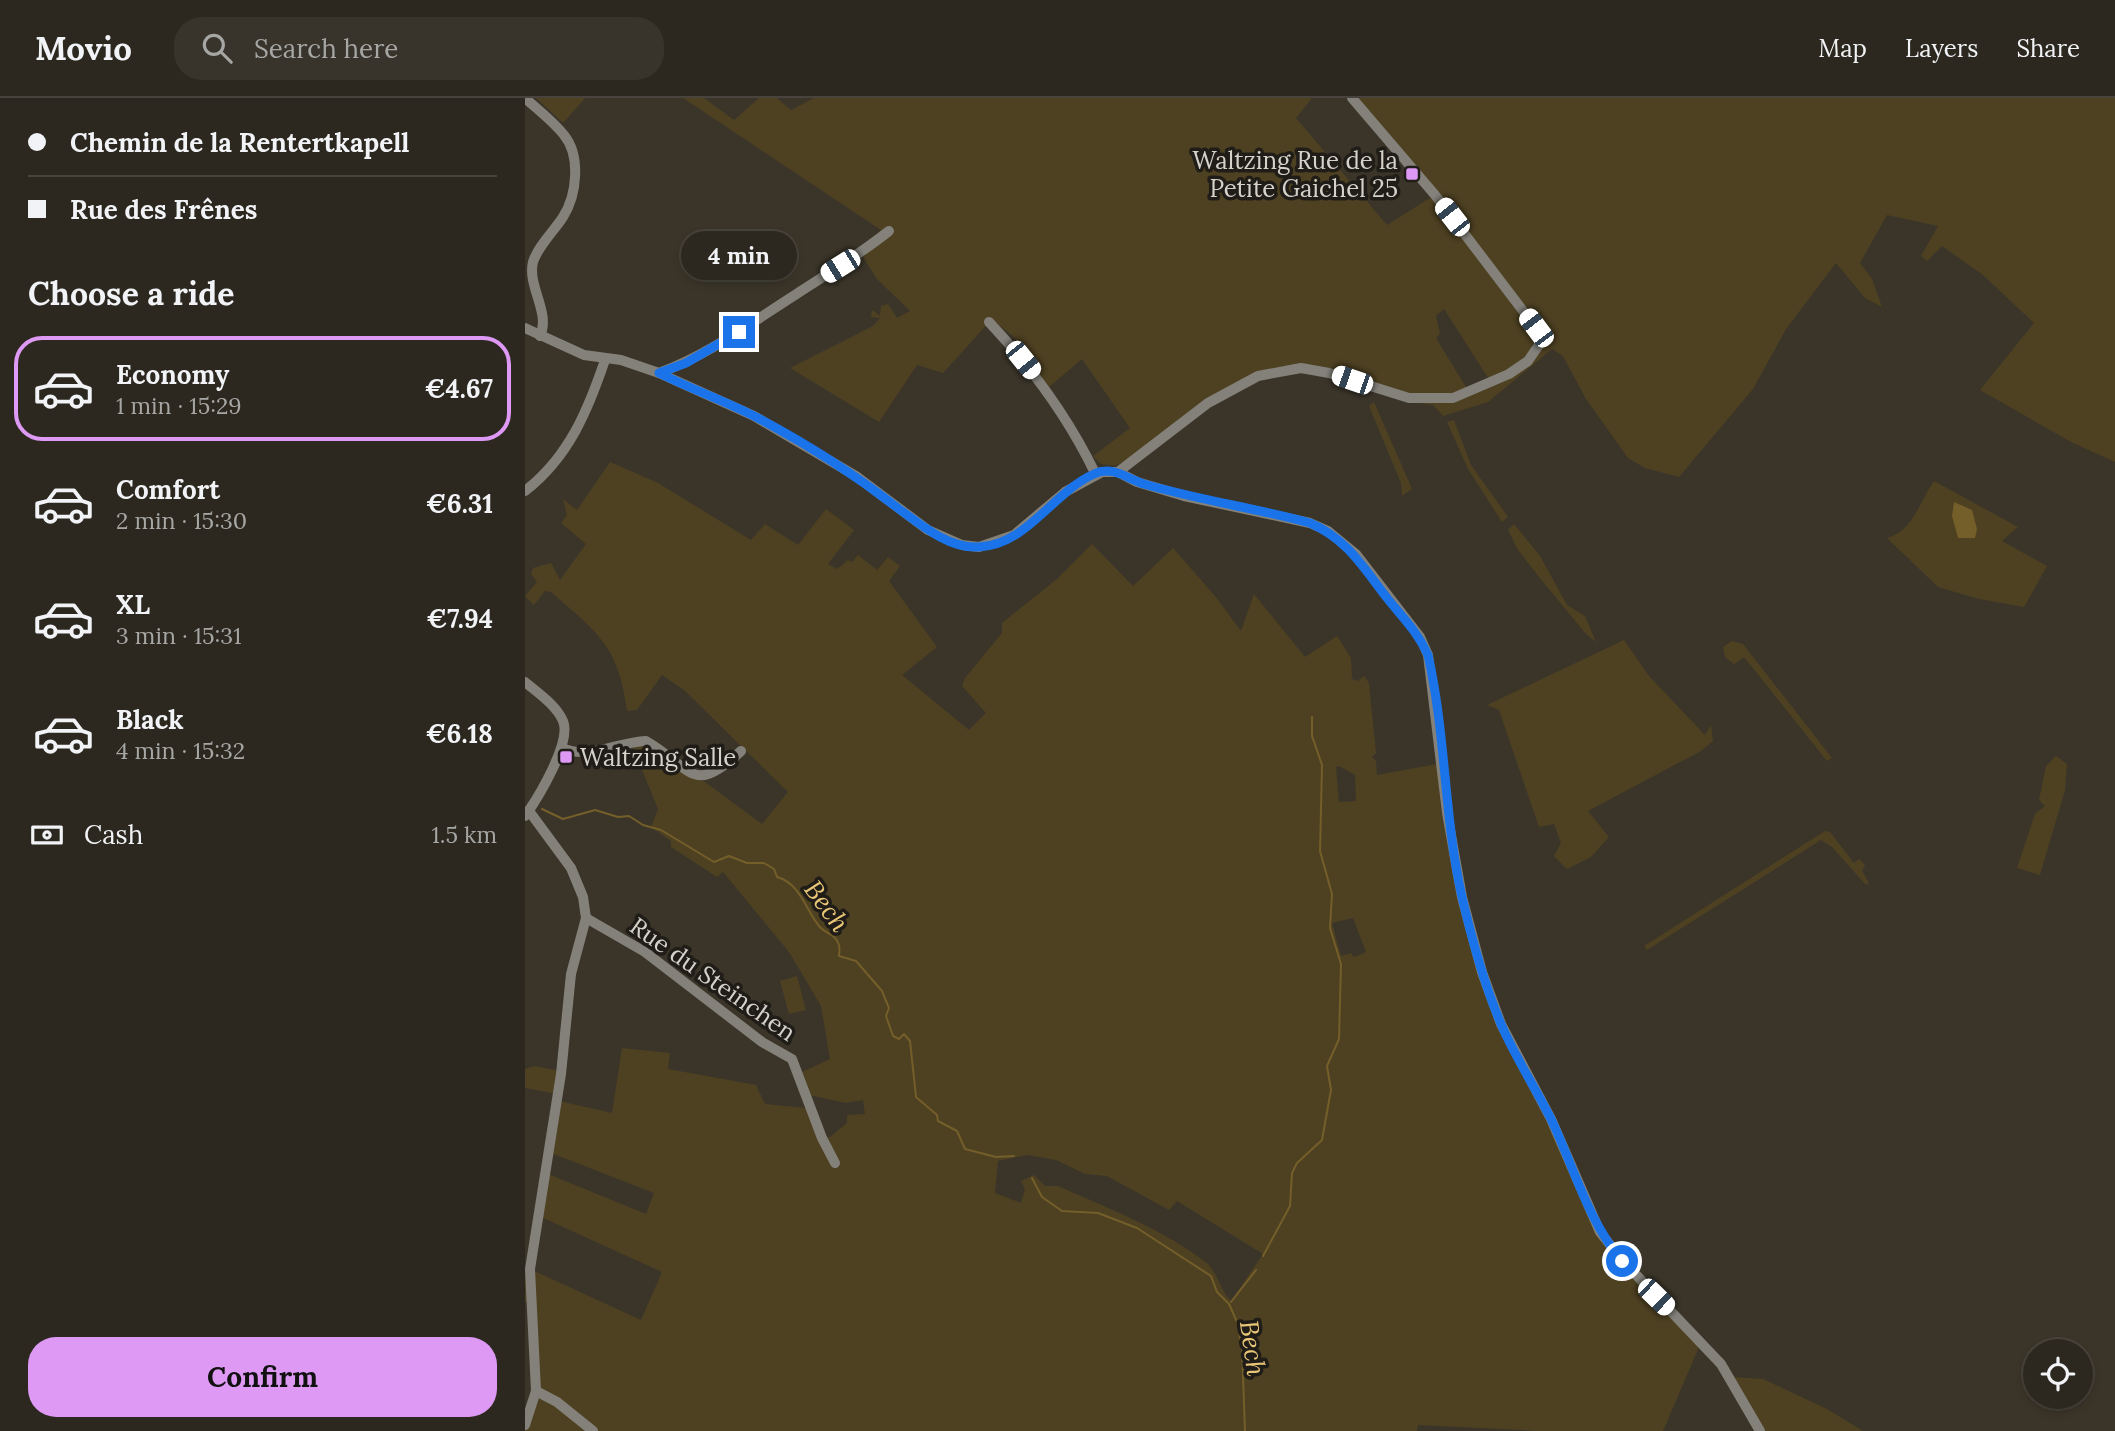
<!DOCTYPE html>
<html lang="en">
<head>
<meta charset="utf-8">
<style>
  :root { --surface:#2c281f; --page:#38342c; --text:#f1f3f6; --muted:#a6a6a4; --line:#48443d; --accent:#dd99f3 }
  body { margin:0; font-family:Lora,serif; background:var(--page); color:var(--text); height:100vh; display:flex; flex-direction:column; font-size:26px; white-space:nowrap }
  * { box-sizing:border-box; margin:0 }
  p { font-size:23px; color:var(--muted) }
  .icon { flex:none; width:38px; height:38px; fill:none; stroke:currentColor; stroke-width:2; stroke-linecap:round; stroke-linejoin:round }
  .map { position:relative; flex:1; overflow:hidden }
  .drawer { display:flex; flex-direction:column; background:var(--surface); width:525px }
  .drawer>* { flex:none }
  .banner { display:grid; align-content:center; height:154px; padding:0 28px; background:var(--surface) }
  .fabs { position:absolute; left:1498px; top:1241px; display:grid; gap:14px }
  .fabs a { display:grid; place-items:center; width:70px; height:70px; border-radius:50%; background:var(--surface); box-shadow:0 4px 10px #0003,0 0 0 2px var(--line); font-size:35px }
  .end { position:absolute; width:32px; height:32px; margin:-16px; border:9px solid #1a73e8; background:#fff; box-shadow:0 0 0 4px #fff }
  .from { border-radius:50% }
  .bubble { position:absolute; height:49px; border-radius:24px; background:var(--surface); box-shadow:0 4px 10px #0003,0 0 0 2px var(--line); font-size:23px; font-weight:700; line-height:49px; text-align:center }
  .car { position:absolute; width:21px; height:42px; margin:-21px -10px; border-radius:9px; box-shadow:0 0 5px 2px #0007; background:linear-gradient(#fff 24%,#345 0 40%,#fff 0 76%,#345 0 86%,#fff 0) }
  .banner b { display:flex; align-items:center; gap:24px; height:66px; font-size:26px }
  .banner b+b { border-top:2px solid var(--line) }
  .banner i { width:18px; height:18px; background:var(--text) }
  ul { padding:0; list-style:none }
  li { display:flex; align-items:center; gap:21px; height:105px; margin:0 14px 10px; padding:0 14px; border:4px solid transparent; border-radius:28px }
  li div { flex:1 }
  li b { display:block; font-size:26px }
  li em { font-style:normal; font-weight:700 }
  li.active { border-color:var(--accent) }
  li>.icon { width:63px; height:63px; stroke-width:1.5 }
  h2 { padding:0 28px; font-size:32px; line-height:84px }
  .pay { display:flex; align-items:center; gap:18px; height:77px; padding:0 28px; font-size:26px }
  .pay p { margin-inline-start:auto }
  .action { display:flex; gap:14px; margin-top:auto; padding:14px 28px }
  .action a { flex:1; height:80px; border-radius:28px; background:var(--accent); color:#111; font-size:28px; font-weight:700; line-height:80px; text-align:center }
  header { display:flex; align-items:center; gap:42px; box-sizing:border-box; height:98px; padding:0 35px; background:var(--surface); border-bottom:2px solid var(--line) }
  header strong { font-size:33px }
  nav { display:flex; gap:38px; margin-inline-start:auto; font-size:24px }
  .search { width:490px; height:63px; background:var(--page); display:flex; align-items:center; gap:18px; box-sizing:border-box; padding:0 24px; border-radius:28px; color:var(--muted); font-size:26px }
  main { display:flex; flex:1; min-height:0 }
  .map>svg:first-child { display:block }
  .green { fill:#4e4122; fill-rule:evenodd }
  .water { fill:#745e29 }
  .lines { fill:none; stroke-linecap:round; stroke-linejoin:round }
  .stream { stroke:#745e29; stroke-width:2 }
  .minor { stroke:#83817a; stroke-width:10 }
  .route { stroke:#1a73e8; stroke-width:9 }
  .poi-dot { fill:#dd99f3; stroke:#201d18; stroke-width:2.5 }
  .labels { text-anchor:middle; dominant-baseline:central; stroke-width:7; stroke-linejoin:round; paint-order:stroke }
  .poi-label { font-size:24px; fill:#d5d2ca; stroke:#201d18; text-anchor:end }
  .street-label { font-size:24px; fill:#d5d2ca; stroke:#201d18 }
  .water-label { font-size:26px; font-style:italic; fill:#eac777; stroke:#201d18 }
</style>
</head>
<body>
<header>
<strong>Movio</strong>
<div class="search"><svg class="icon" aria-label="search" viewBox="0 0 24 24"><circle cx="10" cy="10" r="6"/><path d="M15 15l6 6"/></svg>Search here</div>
<nav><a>Map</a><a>Layers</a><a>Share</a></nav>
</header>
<main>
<section class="drawer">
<div class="banner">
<b><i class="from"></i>Chemin de la Rentertkapell</b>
<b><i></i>Rue des Frênes</b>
</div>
<h2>Choose a ride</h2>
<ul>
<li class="active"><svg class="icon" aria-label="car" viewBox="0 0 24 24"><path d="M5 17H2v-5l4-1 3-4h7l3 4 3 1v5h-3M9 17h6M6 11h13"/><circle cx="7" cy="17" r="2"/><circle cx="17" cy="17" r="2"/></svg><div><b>Economy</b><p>1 min · 15:29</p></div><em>€4.67</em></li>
<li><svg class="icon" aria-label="car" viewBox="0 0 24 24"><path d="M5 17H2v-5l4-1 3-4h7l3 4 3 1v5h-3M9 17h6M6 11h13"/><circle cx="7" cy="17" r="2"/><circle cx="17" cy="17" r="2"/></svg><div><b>Comfort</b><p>2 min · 15:30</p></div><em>€6.31</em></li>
<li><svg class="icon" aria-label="car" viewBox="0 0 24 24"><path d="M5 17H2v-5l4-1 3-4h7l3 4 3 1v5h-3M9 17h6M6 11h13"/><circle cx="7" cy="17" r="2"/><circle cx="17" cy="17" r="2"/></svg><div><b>XL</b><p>3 min · 15:31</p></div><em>€7.94</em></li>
<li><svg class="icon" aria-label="car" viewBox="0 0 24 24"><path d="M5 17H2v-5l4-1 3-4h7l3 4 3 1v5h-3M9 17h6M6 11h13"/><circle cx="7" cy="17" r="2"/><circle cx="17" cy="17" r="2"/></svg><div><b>Black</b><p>4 min · 15:32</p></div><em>€6.18</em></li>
</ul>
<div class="pay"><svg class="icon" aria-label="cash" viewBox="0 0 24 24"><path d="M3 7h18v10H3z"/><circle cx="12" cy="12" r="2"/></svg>Cash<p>1.5 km</p></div>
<div class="action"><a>Confirm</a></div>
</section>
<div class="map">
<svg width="1590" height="1333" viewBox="0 0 1590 1333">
  <rect width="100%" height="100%" fill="#3b3529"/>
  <g class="green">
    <path d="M11 0H60L38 25Z"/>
    <path d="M158 0H179L209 22 234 0H252L266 12 289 0H787L771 20 862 127 913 95 832 0H1590V364L1546 344 1455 292 1509 225 1458 177 1417 148 1402 163 1396 158 1413 128 1362 117 1335 165 1347 181 1357 209 1340 200 1311 165 1261 231 1228 291 1154 379 1120 370 1103 360 1061 301 1038 258 1027 251 963 304 918 318 908 307C863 302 816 276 774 275 710 273 646 343 590 368L576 366 568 358 605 330 557 261 524 289 489 239 467 221 418 275 392 267 354 324 265 270 348 228 355 220 346 219 347 212 355 218 356 208 363 206 372 220 385 213 352 181 338 159 341 157 330 153 356 132ZM919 211 967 286 944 294 911 240 915 236 911 218Z"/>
    <path d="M849 304 887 391 877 398 876 385 844 308Z"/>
    <path d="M929 322 946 367 983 419 977 424 943 371 922 324Z"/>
    <path d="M85 364 133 385 226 442 240 426 273 447 301 411 329 432 303 466 312 471 323 462 327 464 333 457 352 472 363 459 375 468 364 483 412 549 377 577 444 632 461 615 437 588 440 580 477 535V525L532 481 567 446 608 488 648 450 690 498 716 533 729 496 780 559 812 538 826 560 827 581 833 583 839 578 844 585 851 655 847 659 851 663 852 677 912 666 916 713 933 800 992 967 1077 1131 1088 1146 1208 1279 1238 1281 1302 1311 1338 1333H1229L1194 1268 1174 1249 1138 1333H1014L893 1327 892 1333H0V1324L9 1306 6 1204H0V1174H5V1171L116 1222 137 1174 16 1119 23 1076 121 1116 129 1095 26 1055 34 1003 87 1015 97 950 145 955 143 971 231 987 240 1006 281 1010 297 1040 305 1039 322 1025V1017L340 1016 338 1002 321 1005 284 997 277 974 305 961 296 908 264 854 198 774 192 779 146 749V743L126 729 133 711 107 647 119 646 130 651 155 674 180 684 237 726 263 694 159 592 137 577 112 612 102 613C94 548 72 534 26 494L20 493 9 507 0 498 12 484 6 476 8 470 26 465 35 482 61 446 36 425 42 417 38 401 52 412ZM814 668 830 677 831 703 814 704 811 669ZM828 820 841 854 829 859 826 855 816 858 807 825ZM502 1057 531 1062 560 1076 582 1078 644 1112 652 1103 738 1156 706 1203C694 1191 693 1173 679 1163 636 1130 582 1110 533 1088H520L509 1077 496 1083 500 1091 496 1105 470 1095 473 1063Z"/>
    <path d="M1409 383 1493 429 1477 443 1522 468 1499 509 1454 501 1413 489 1362 440C1388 433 1395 403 1409 383Z"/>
    <path d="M989 426 1015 458 1042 507 1060 518 1071 544 1061 536 1014 479 993 452 983 432Z"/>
    <path d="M1099 542 1124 578 1180 637 1186 627 1188 643 1176 653 1063 713 1084 739 1066 759 1042 771 1029 758 1036 745 1029 726 1014 729 974 612 962 607Z"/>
    <path d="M1207 543 1218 546 1307 660 1302 663 1219 559 1209 566 1200 559 1198 549Z"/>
    <path d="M1531 658 1542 666 1540 692 1515 777 1492 770 1510 716 1520 708 1514 702 1521 668Z"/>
    <path d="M1300 733 1305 734 1329 765 1334 761 1340 767 1337 773 1344 785 1341 787 1307 749 1296 742 1122 852 1119 848Z"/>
    <path d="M272 878 281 912 264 916 255 883Z"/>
    <path d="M9 968 36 973 32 996 0 990V971Z"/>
  </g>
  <path class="water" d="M1429 404 1447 412 1452 431 1450 440H1433L1427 418Z"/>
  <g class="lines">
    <g class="stream">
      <path d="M17 711 38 721 70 712 93 719 104 718 118 727 136 732 189 764 204 758 222 765H239L249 771 252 779C275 785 281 812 294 828 301 836 311 836 314 847 315 851 314 855 314 858L331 863 357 893 364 910 361 918 368 938 374 941 379 936 385 943 391 999 412 1017 413 1023 432 1033 440 1051 471 1059 489 1058"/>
      <path d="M507 1080 517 1099 537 1113 573 1115 612 1130 686 1178 692 1194 704 1206 712 1224 717 1250 720 1333"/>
      <path d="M738 1158 765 1108 767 1075 772 1065 797 1042 806 992 802 968 814 941 816 866 805 830 807 796 795 753 797 667 787 638V619"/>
      <path d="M706 1204 731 1172"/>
    </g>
    <g class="minor">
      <path d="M0 0C13 12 28 23 39 37 56 58 52 97 38 119 29 133 13 148 8 164 2 188 26 215 15 238"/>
      <path d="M464 224C507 270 543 319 570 375"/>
      <path d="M0 230 59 257 96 262 134 275 229 318 331 378 403 432 437 447 454 449 489 437 540 394 577 374H593L612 384 659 398 785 425 803 433 831 456 895 539 903 557 922 715 937 799 957 874 976 926 1026 1021 1075 1134 1097 1162 1196 1266 1235 1333"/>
      <path d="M134 275C183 257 226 225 270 197 302 176 334 157 364 133"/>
      <path d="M593 374 683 305 733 278 776 270 804 275 884 300H928L984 276 1003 263 1016 244 1011 230 910 97 827 0"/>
      <path d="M0 393C44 359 63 312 80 262"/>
      <path d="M0 584C13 595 31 607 38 623 47 644 13 700 0 718"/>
      <path d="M37 650C65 662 92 644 121 643 167 669 166 700 216 653"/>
      <path d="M61 820 120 854 237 944 267 961 297 1040 310 1065"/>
      <path d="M11 1293 32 1304 68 1333"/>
      <path d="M0 1327 11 1293 5 1171 36 976 46 876 61 820 58 799 46 770 4 713"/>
    </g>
  </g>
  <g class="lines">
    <path class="route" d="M214 234 161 265 134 275C166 291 200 303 231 319 282 346 329 376 374 411 397 428 425 451 454 449 502 447 528 394 569 376 588 367 602 381 619 386 674 402 730 410 785 425 822 441 838 469 862 500 877 519 893 534 903 557 921 636 919 720 937 799 947 842 959 886 976 926 990 959 1010 989 1026 1021 1049 1069 1062 1121 1097 1163"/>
  </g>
  <g class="poi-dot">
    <rect x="880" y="69" width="14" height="14" rx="3.5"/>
    <rect x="34" y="652" width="14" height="14" rx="3.5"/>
  </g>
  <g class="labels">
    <g class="poi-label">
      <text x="873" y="62">Waltzing Rue de la<tspan x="873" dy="28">Petite Gaichel 25</tspan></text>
      <text x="55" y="659" text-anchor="start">Waltzing Salle</text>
    </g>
    <g class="street-label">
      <text transform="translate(188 881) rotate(35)">Rue du Steinchen</text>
    </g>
    <g class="water-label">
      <text transform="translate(302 808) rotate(54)">Bech</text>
      <text transform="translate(728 1250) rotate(82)">Bech</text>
    </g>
  </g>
</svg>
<div class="fabs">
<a><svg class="icon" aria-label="locate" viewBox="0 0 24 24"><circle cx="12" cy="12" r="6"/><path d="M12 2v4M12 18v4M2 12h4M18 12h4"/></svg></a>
</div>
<i class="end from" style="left:1097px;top:1163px"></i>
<i class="end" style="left:214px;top:234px"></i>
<div class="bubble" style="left:156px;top:133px;width:116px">4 min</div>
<i class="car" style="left:927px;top:119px;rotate:322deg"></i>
<i class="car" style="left:315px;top:168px;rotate:238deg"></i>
<i class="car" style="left:1011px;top:230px;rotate:323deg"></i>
<i class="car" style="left:498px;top:262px;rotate:141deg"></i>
<i class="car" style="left:827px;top:282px;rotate:289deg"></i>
<i class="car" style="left:1131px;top:1199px;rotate:134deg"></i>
</div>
</main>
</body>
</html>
